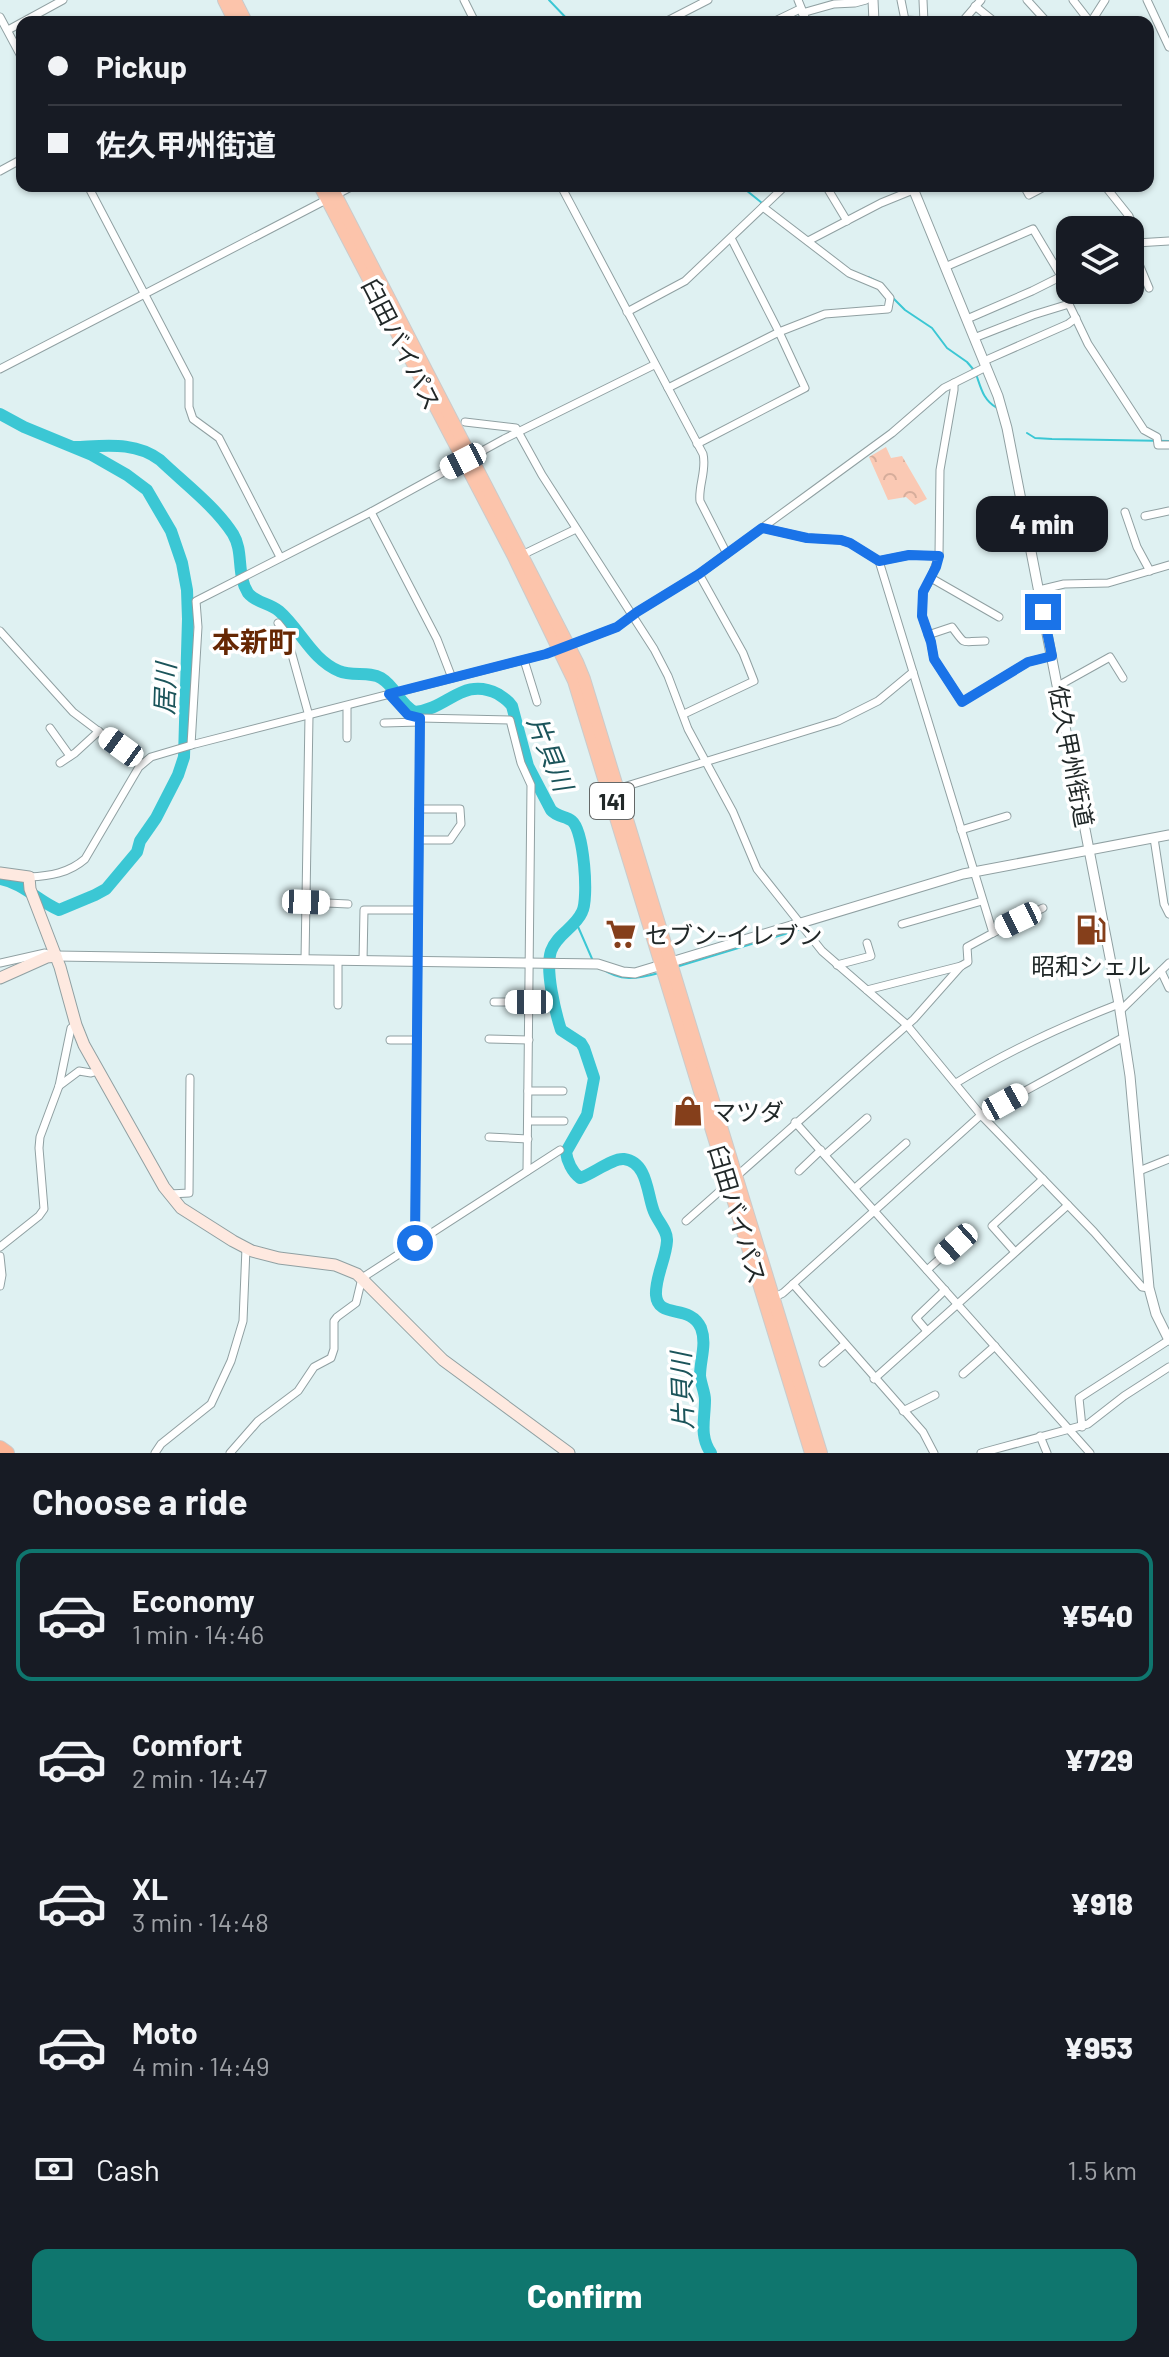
<!DOCTYPE html>
<html lang="en">
<head>
<meta charset="utf-8">
<style>
  :root { --surface:#171b24; --page:#242831; --text:#f1f3f6; --muted:#9ea1a6; --line:#363941; --accent:#0f766e }
  body { margin:0; font-family:Barlow,"Noto Sans JP",sans-serif; background:var(--page); color:var(--text); height:100vh; display:flex; flex-direction:column; font-size:30px; white-space:nowrap }
  * { box-sizing:border-box; margin:0 }
  p { font-size:26px; color:var(--muted) }
  .icon { flex:none; width:44px; height:44px; fill:none; stroke:currentColor; stroke-width:2; stroke-linecap:round; stroke-linejoin:round }
  .map { position:relative; height:1453px; overflow:hidden }
  .sheet { display:flex; flex-direction:column; background:var(--surface); flex:1 }
  .sheet>* { flex:none }
  .top-card { position:absolute; left:16px; top:16px; width:1138px; height:176px; border-radius:16px; box-shadow:0 2px 6px #0004; display:grid; align-content:center; height:176px; padding:0 32px; background:var(--surface) }
  .tools { position:absolute; left:1056px; top:216px; display:grid; gap:16px }
  .tools a { display:grid; place-items:center; width:88px; height:88px; border-radius:16px; background:var(--surface); box-shadow:0 2px 6px #0004; font-size:40px }
  .end { position:absolute; width:36px; height:36px; margin:-18px; border:10px solid #1a73e8; background:#fff; box-shadow:0 0 0 4px #fff }
  .from { border-radius:50% }
  .bubble { position:absolute; height:56px; border-radius:16px; background:var(--surface); box-shadow:0 2px 6px #0004; font-size:26px; font-weight:800; line-height:56px; text-align:center }
  .car { position:absolute; width:24px; height:48px; margin:-24px -12px; border-radius:10px; box-shadow:0 0 6px 2px #0007; background:linear-gradient(#fff 24%,#345 0 40%,#fff 0 76%,#345 0 86%,#fff 0) }
  .top-card b { display:flex; align-items:center; gap:28px; height:76px; font-size:30px }
  .top-card b+b { border-top:2px solid var(--line) }
  .top-card i { width:20px; height:20px; background:var(--text) }
  ul { padding:0; list-style:none }
  li { display:flex; align-items:center; gap:24px; height:132px; margin:0 16px 12px; padding:0 16px; border:4px solid transparent; border-radius:16px }
  li div { flex:1 }
  li b { display:block; font-size:30px }
  li em { font-style:normal; font-weight:800 }
  li.on { border-color:var(--accent) }
  li>.icon { width:72px; height:72px; stroke-width:1.5 }
  h2 { padding:0 32px; font-size:36px; line-height:96px }
  .pay { display:flex; align-items:center; gap:20px; height:88px; padding:0 32px; font-size:30px }
  .pay p { margin-inline-start:auto }
  .button { display:flex; gap:16px; margin-top:auto; padding:16px 32px }
  .button a { flex:1; height:92px; border-radius:16px; background:var(--accent); color:#fff; font-size:32px; font-weight:800; line-height:92px; text-align:center }
  .map>svg:first-child { display:block }
  .park { fill:url(#park-crowns) }
  .lines { fill:none; stroke-linecap:round; stroke-linejoin:round }
  .stream { stroke:#3bc7d4; stroke-width:2 }
  .river { stroke:#3bc7d4; stroke-width:12 }
  .minor-casing { stroke:#90a0a2; stroke-width:9 }
  .tertiary-casing { stroke:#90a0a2; stroke-width:11 }
  .secondary-casing { stroke:#90a0a2; stroke-width:13 }
  .trunk-casing { stroke:#cacbcb; stroke-width:14 }
  .motorway-casing { stroke:#cacbcb; stroke-width:16 }
  .minor { stroke:#fff; stroke-width:7 }
  .tertiary { stroke:#fff; stroke-width:9 }
  .secondary { stroke:#fee9e0; stroke-width:11 }
  .trunk { stroke:#fcc4ab; stroke-width:12 }
  .motorway { stroke:#fbb596; stroke-width:14 }
  .route { stroke:#1a73e8; stroke-width:10 }
  .labels { text-anchor:middle; dominant-baseline:central; stroke-width:7; stroke-linejoin:round; paint-order:stroke }
  .shield { fill:#fff; stroke:#646868; stroke-width:2 }
  .shield-label { font-size:22px; font-weight:bold; fill:#212828 }
  .street-label { font-size:24px; fill:#212828; stroke:#fff }
  .poi-label { font-size:24px; fill:#212828; stroke:#fff; text-anchor:start }
  .water-label { font-size:26px; font-style:italic; fill:#1b545a; stroke:#fff }
  .quarter-label { font-size:28px; font-weight:bold; fill:#662703; stroke:#fff }
</style>
</head>
<body>
<div class="map">
<svg width="1169" height="1453" viewBox="0 0 1169 1453">
  <defs>
    <pattern id="park-crowns" width="20" height="18" patternUnits="userSpaceOnUse" patternTransform="scale(2)"><rect width="20" height="18" fill="#fac9b4"/><path d="M2 6a3 3 0 1 1 6 0M12 15a3 3 0 1 1 6 0" fill="none" stroke="#d6ad9b"/></pattern>
  </defs>
  <rect width="100%" height="100%" fill="#dff1f2"/>
  <path class="park" d="M886 447 891 458 902 456 927 499 915 505 906 497 888 500 869 457Z"/>
  <g class="lines">
    <g class="stream">
      <path d="M549 0 570 22"/>
      <path d="M741 186 762 203"/>
      <path d="M868 277 880 283"/>
      <path d="M892 297 905 310 932 328 947 348 967 362 973 369"/>
      <path d="M976 374C981 388 983 400 997 408"/>
      <path d="M1027 433 1035 438 1052 439 1169 441"/>
      <path d="M576 922 593 961"/>
      <path d="M676 967 798 930"/>
      <path d="M601 968C620 982 637 979 659 973"/>
    </g>
    <g class="river">
      <path d="M0 414 24 427 92 455 127 475 147 490 171 531 182 563 187 590 188 619 184 757 178 775 156 818 140 841 137 852 106 889 95 895 59 910C38 901 23 883 0 879"/>
      <path d="M75 447C105 446 135 441 160 460 184 483 215 506 233 534 244 552 236 574 248 593 256 603 270 603 279 611 300 629 312 660 339 671 352 677 369 671 381 678 396 687 400 705 415 712 448 709 463 676 498 694 504 698 508 700 512 706L528 766 551 810C557 817 566 816 572 821 584 831 589 899 582 912 575 928 557 934 551 951 545 970 555 1011 561 1030L581 1043 584 1048 594 1078 587 1115 566 1152C567 1161 572 1172 580 1178 593 1174 612 1158 624 1159 647 1162 647 1192 653 1209 656 1220 668 1230 667 1241 666 1259 655 1277 656 1295 658 1320 690 1303 701 1328 707 1344 700 1360 700 1376 701 1385 705 1392 705 1400 705 1419 699 1436 711 1453"/>
    </g>
    <g class="minor-casing">
      <g id="minor">
        <path d="M464 0 475 22"/>
        <path d="M798 0 807 22"/>
        <path d="M901 0 905 20 924 21"/>
        <path d="M923 0 924 22"/>
        <path d="M1027 0 1047 22"/>
        <path d="M1073 0 1090 22"/>
        <path d="M1147 0 1169 47"/>
        <path d="M975 6 995 22"/>
        <path d="M802 13 834 4 855 3 866 0"/>
        <path d="M0 17 22 58"/>
        <path d="M665 22 708 0"/>
        <path d="M773 22 800 9"/>
        <path d="M962 22 981 0"/>
        <path d="M1091 22 1105 0"/>
        <path d="M8 30 63 0"/>
        <path d="M0 171 22 159"/>
        <path d="M88 186 189 379V407L193 419 219 438 280 557"/>
        <path d="M561 186 703 454C707 470 698 486 700 501L727 554"/>
        <path d="M826 186 847 221"/>
        <path d="M1024 186 1029 195 1046 186"/>
        <path d="M1105 186 1129 216 1140 242"/>
        <path d="M808 241 881 203 913 190"/>
        <path d="M1136 243 1169 241"/>
        <path d="M1131 245 1149 288"/>
        <path d="M945 267 1033 229 1061 276 1066 298 1088 344 1144 430 1157 437 1158 445H1169"/>
        <path d="M627 312 685 281 785 186"/>
        <path d="M967 319 1032 291 1070 272"/>
        <path d="M974 338 1033 315 1069 304"/>
        <path d="M984 361 1068 324 1076 318"/>
        <path d="M0 369 353 186"/>
        <path d="M668 388 779 332 825 314 888 309 890 298 880 286 849 273 763 207"/>
        <path d="M465 422 516 428 542 475 654 649 668 676 688 729 733 812 757 869 822 951 906 1024 981 1115 1094 1232 1142 1287 1149 1288"/>
        <path d="M697 444 805 388 779 332 731 238"/>
        <path d="M371 512 437 639 452 678"/>
        <path d="M1125 512 1137 547 1150 571"/>
        <path d="M1145 516 1169 511"/>
        <path d="M763 528 807 538 841 540 850 543 879 561 909 555 939 556 940 470 954 390V383"/>
        <path d="M522 555 576 529"/>
        <path d="M939 556 931 578 999 617"/>
        <path d="M931 578 923 592 922 616 931 642 934 659 962 702 1028 662 1052 656"/>
        <path d="M1039 590 1064 584 1108 583 1169 565"/>
        <path d="M278 623 286 633 309 716 305 960"/>
        <path d="M0 631 73 712 142 764"/>
        <path d="M928 635 952 627C967 647 960 641 985 641"/>
        <path d="M524 660 537 702"/>
        <path d="M1058 686 1110 657 1123 678"/>
        <path d="M389 694 408 715 420 718 415 1243"/>
        <path d="M684 714 754 681 743 653 699 574"/>
        <path d="M420 718 510 720 521 763 531 785 527 1171"/>
        <path d="M384 723 420 722"/>
        <path d="M50 728 70 756"/>
        <path d="M347 738V706"/>
        <path d="M191 745 198 627 196 601 371 512 504 439 654 365"/>
        <path d="M60 763 75 753 99 731"/>
        <path d="M617 789 838 721 878 701 913 672"/>
        <path d="M419 809H460L461 824 450 840H419"/>
        <path d="M961 830 1007 816"/>
        <path d="M1154 838 1164 904 1169 914"/>
        <path d="M29 877C50 876 69 873 85 859L139 767 151 757 195 744 546 654 617 627 637 612 699 574 810 493 892 433 944 388 986 367"/>
        <path d="M306 902 348 904"/>
        <path d="M902 924 982 901"/>
        <path d="M993 933 1043 908"/>
        <path d="M363 961 364 910H418"/>
        <path d="M0 963 45 953 48 954"/>
        <path d="M837 965 871 956 867 943"/>
        <path d="M1161 971 1169 988"/>
        <path d="M867 990 961 966"/>
        <path d="M494 1002H529"/>
        <path d="M338 1005V960"/>
        <path d="M1120 1011 1169 963"/>
        <path d="M489 1039 529 1040"/>
        <path d="M390 1040H416"/>
        <path d="M956 1083C1008 1051 1062 1026 1119 1004"/>
        <path d="M59 1086 79 1071 91 1073 98 1071"/>
        <path d="M528 1091H563"/>
        <path d="M528 1121H564"/>
        <path d="M795 1122 1090 1453"/>
        <path d="M489 1137 528 1139"/>
        <path d="M825 1155 867 1118"/>
        <path d="M799 1171 821 1150"/>
        <path d="M1139 1171 1169 1159"/>
        <path d="M855 1188 906 1143"/>
        <path d="M170 1194 189 1193 190 1078"/>
        <path d="M686 1221 914 1019 961 966 968 962 967 947 993 933 879 561"/>
        <path d="M0 1247 39 1216 44 1209 39 1148 40 1137 59 1086 71 1028 76 1025"/>
        <path d="M1015 1252 992 1226 1043 1179"/>
        <path d="M0 1256 2 1275 0 1286"/>
        <path d="M927 1270 956 1244"/>
        <path d="M793 1284 923 1432 934 1453"/>
        <path d="M773 1298 783 1293 981 1115 1124 1037"/>
        <path d="M927 1331 916 1318 945 1290"/>
        <path d="M823 1363 844 1345"/>
        <path d="M963 1374 995 1346"/>
        <path d="M874 1379 1068 1205"/>
        <path d="M903 1411 935 1395"/>
        <path d="M1082 1427 1079 1398 1169 1340"/>
        <path d="M1040 1436 1047 1453"/>
        <path d="M155 1453 161 1444 211 1404 231 1361 243 1321 246 1248"/>
        <path d="M230 1453 258 1421 298 1391 314 1367 331 1358 334 1349V1321L337 1317 356 1303 362 1278 560 1150"/>
        <path d="M981 1453 1088 1424 1124 1396 1169 1367"/>
      </g>
    </g>
    <g class="tertiary-casing">
      <g id="tertiary">
        <path d="M873 0 874 22"/>
        <path d="M912 186 998 396 1007 428 1119 1004 1130 1076 1149 1288 1156 1314 1169 1340"/>
        <path d="M56 956 598 964 623 972 635 973 963 874 1169 835"/>
      </g>
    </g>
    <g class="secondary-casing">
      <g id="secondary">
        <path d="M0 873 29 877 30 889 60 967 76 1025 84 1045 164 1187 181 1208 233 1241 252 1251 279 1258 335 1265 357 1274 443 1360 569 1453"/>
        <path d="M0 978 47 957 56 956"/>
      </g>
    </g>
    <g class="trunk-casing">
      <g id="trunk">
        <path d="M224 0 235 22"/>
        <path d="M235 0 246 22"/>
        <path d="M320 186 513 555 574 681 811 1453"/>
        <path d="M331 186 577 662 584 679 821 1453"/>
      </g>
    </g>
    <g class="motorway-casing">
      <path id="motorway" d="M0 1448 7 1453"/>
    </g>
    <use href="#minor" class="minor"/>
    <use href="#tertiary" class="tertiary"/>
    <use href="#secondary" class="secondary"/>
    <use href="#trunk" class="trunk"/>
    <use href="#motorway" class="motorway"/>
  </g>
  <g class="lines">
    <path class="route" d="M415 1243 420 718 408 715 389 694 546 654 617 627 637 612 699 574 762 528 807 538 841 540 850 543 879 561 909 555 939 556 936 567 923 592 922 616 931 642 934 659 962 702 1028 662 1052 656 1043 612"/>
  </g>
  <defs>
    <g id="fuel-bare" transform="scale(2.4)"><path d="M-5.5-6h7V0h2V4h1.3V-2.5L3-4.5l.8-.8L6-3V5H2.5V1h-1V6h-7ZM-4.2-4.7v3.2H.2V-4.7Z" fill="#853f1b" stroke="#fff" stroke-width="2.5" paint-order="stroke"/></g>
    <g id="supermarket-bare" transform="scale(2.4)"><path d="M-6-5.5h2.5l.6 2H6L4.5 2H-2.5L-4.4-4H-6ZM-1.5 3.2a1.3 1.3 0 1 0 .1 0ZM3 3.2a1.3 1.3 0 1 0 .1 0Z" fill="#853f1b" stroke="#fff" stroke-width="2.5" paint-order="stroke"/></g>
    <g id="shop-bare" transform="scale(2.4)"><path d="M-5-2.5h2.3a2.7 3.5 0 0 1 5.4 0H5L5.5 6h-11ZM-1.5-2.5h3a1.5 2.3 0 0 0-3 0Z" fill="#853f1b" stroke="#fff" stroke-width="2.5" paint-order="stroke"/></g>
  </defs>
  <g fill-rule="evenodd">
    <use href="#fuel-bare" x="1091" y="930"/>
    <use href="#supermarket-bare" x="621" y="934"/>
    <use href="#shop-bare" x="688" y="1111"/>
  </g>
  <g class="labels">
    <rect class="shield" x="590" y="783" width="44" height="36" rx="6"/>
    <g class="shield-label">
      <text x="612" y="801">141</text>
    </g>
    <g class="street-label">
      <text transform="translate(402 344) rotate(63)">臼田バイパス</text>
      <text transform="translate(1072 756) rotate(79)">佐久甲州街道</text>
      <text transform="translate(738 1214) rotate(73)">臼田バイパス</text>
    </g>
    <g class="poi-label">
      <text x="645" y="934">セブン-イレブン</text>
      <text x="1091" y="965" text-anchor="middle">昭和シェル</text>
      <text x="712" y="1111">マツダ</text>
    </g>
    <g class="water-label">
      <text transform="translate(164 689) rotate(-88)">居川</text>
      <text transform="translate(551 753) rotate(68)">片貝川</text>
      <text transform="translate(681 1391) rotate(-92)">片貝川</text>
    </g>
    <g class="quarter-label">
      <text x="254" y="641">本新町</text>
    </g>
  </g>
</svg>
<div class="tools">
<a><svg class="icon" aria-label="layers" viewBox="0 0 24 24"><path d="M12 4l9 5-9 5-9-5zM3 14l9 5 9-5"/></svg></a>
</div>
<i class="end from" style="left:415px;top:1243px"></i>
<i class="end" style="left:1043px;top:612px"></i>
<div class="bubble" style="left:976px;top:496px;width:132px">4 min</div>
<i class="car" style="left:463px;top:461px;rotate:243deg"></i>
<i class="car" style="left:121px;top:747px;rotate:306deg"></i>
<i class="car" style="left:306px;top:902px;rotate:92deg"></i>
<i class="car" style="left:1018px;top:920px;rotate:244deg"></i>
<i class="car" style="left:529px;top:1002px;rotate:270deg"></i>
<i class="car" style="left:1005px;top:1102px;rotate:61deg"></i>
<i class="car" style="left:956px;top:1244px;rotate:228deg"></i>
<div class="top-card">
<b><i class="from"></i>Pickup</b>
<b><i></i>佐久甲州街道</b>
</div>
</div>
<section class="sheet">
<h2>Choose a ride</h2>
<ul>
<li class="on"><svg class="icon" aria-label="car" viewBox="0 0 24 24"><path d="M5 17H2v-5l4-1 3-4h7l3 4 3 1v5h-3M9 17h6M6 11h13"/><circle cx="7" cy="17" r="2"/><circle cx="17" cy="17" r="2"/></svg><div><b>Economy</b><p>1 min · 14:46</p></div><em>¥540</em></li>
<li><svg class="icon" aria-label="car" viewBox="0 0 24 24"><path d="M5 17H2v-5l4-1 3-4h7l3 4 3 1v5h-3M9 17h6M6 11h13"/><circle cx="7" cy="17" r="2"/><circle cx="17" cy="17" r="2"/></svg><div><b>Comfort</b><p>2 min · 14:47</p></div><em>¥729</em></li>
<li><svg class="icon" aria-label="car" viewBox="0 0 24 24"><path d="M5 17H2v-5l4-1 3-4h7l3 4 3 1v5h-3M9 17h6M6 11h13"/><circle cx="7" cy="17" r="2"/><circle cx="17" cy="17" r="2"/></svg><div><b>XL</b><p>3 min · 14:48</p></div><em>¥918</em></li>
<li><svg class="icon" aria-label="car" viewBox="0 0 24 24"><path d="M5 17H2v-5l4-1 3-4h7l3 4 3 1v5h-3M9 17h6M6 11h13"/><circle cx="7" cy="17" r="2"/><circle cx="17" cy="17" r="2"/></svg><div><b>Moto</b><p>4 min · 14:49</p></div><em>¥953</em></li>
</ul>
<div class="pay"><svg class="icon" aria-label="cash" viewBox="0 0 24 24"><path d="M3 7h18v10H3z"/><circle cx="12" cy="12" r="2"/></svg>Cash<p>1.5 km</p></div>
<div class="button"><a>Confirm</a></div>
</section>
</body>
</html>
